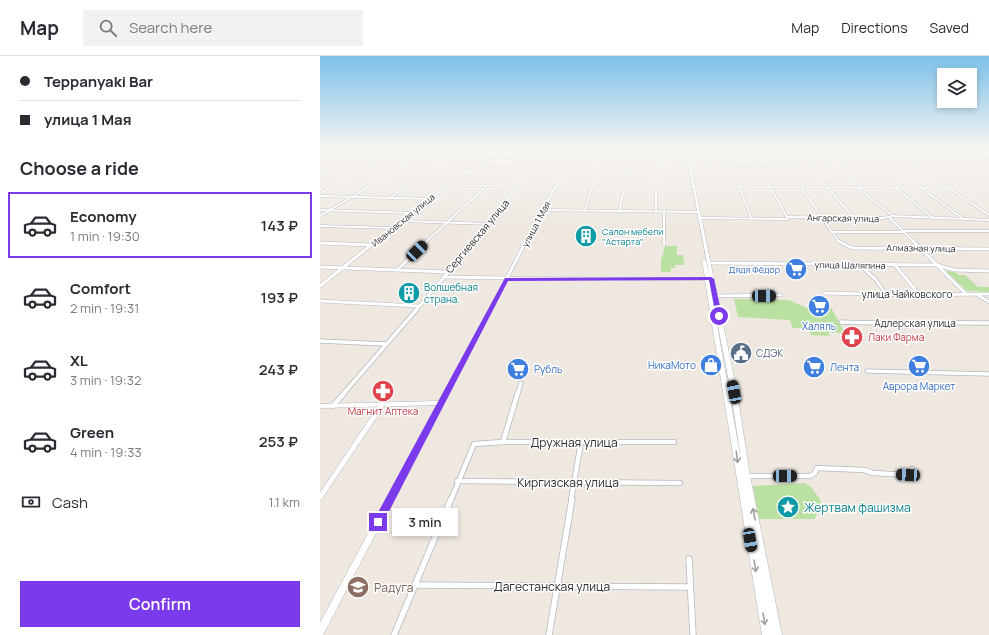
<!DOCTYPE html>
<html lang="en">
<head>
<meta charset="utf-8">
<style>
  :root { --surface:#fff; --page:#f2f2f3; --text:#2b2b33; --muted:#7c7c81; --line:#e1e1e2; --accent:#7c3aed }
  body { margin:0; font-family:Manrope,sans-serif; background:var(--page); color:var(--text); height:100vh; display:flex; flex-direction:column; font-size:15px; white-space:nowrap }
  * { box-sizing:border-box; margin:0 }
  p { font-size:13px; color:var(--muted) }
  .icon { flex:none; width:22px; height:22px; fill:none; stroke:currentColor; stroke-width:2; stroke-linecap:round; stroke-linejoin:round }
  .map { position:relative; flex:1; overflow:hidden }
  .sheet { display:flex; flex-direction:column; background:var(--surface); width:320px }
  .sheet>* { flex:none }
  .hud { display:grid; align-content:center; height:88px; padding:0 20px; background:var(--surface) }
  .tools { position:absolute; left:617px; top:12px; display:grid; gap:8px }
  .tools a { display:grid; place-items:center; width:40px; height:40px; border-radius:0px; background:var(--surface); box-shadow:0 2px 6px #0003; font-size:20px }
  .end { position:absolute; width:18px; height:18px; margin:-9px; border:5px solid #7c3aed; background:#fff; box-shadow:0 0 0 2px #fff }
  .from { border-radius:50% }
  .bubble { position:absolute; height:28px; border-radius:0px; background:var(--surface); box-shadow:0 2px 6px #0003; font-size:13px; font-weight:600; line-height:28px; text-align:center }
  .car { position:absolute; width:12px; height:24px; margin:-12px -6px; border-radius:5px; box-shadow:0 0 3px 1px #0007; background:linear-gradient(#222 24%,#8ab4d8 0 40%,#222 0 76%,#8ab4d8 0 86%,#222 0) }
  .hud b { display:flex; align-items:center; gap:14px; height:38px; font-size:15px }
  .hud b+b { border-top:1px solid var(--line) }
  .hud i { width:10px; height:10px; background:var(--text) }
  ul { padding:0; list-style:none }
  li { display:flex; align-items:center; gap:12px; height:66px; margin:0 8px 6px; padding:0 12px; border:2px solid transparent; border-radius:0px }
  li div { flex:1 }
  li b { display:block; font-size:15px }
  li em { font-style:normal; font-weight:600 }
  li.on { border-color:var(--accent) }
  li>.icon { width:36px; height:36px; stroke-width:1.5 }
  h2 { padding:0 20px; font-size:18px; line-height:48px }
  .pay { display:flex; align-items:center; gap:10px; height:44px; padding:0 20px; font-size:15px }
  .pay p { margin-inline-start:auto }
  .button { display:flex; gap:8px; margin-top:auto; padding:8px 20px }
  .button a { flex:1; height:46px; border-radius:0px; background:var(--accent); color:#fff; font-size:16px; font-weight:600; line-height:46px; text-align:center }
  header { display:flex; align-items:center; gap:24px; box-sizing:border-box; height:56px; padding:0 20px; background:var(--surface); border-bottom:1px solid var(--line) }
  header strong { font-size:19px }
  nav { display:flex; gap:22px; margin-inline-start:auto; font-size:14px }
  .search { width:280px; height:36px; background:var(--page); display:flex; align-items:center; gap:10px; box-sizing:border-box; padding:0 14px; border-radius:0px; color:var(--muted); font-size:15px }
  main { display:flex; flex:1; min-height:0 }
  .map>svg:first-child { display:block }
  .green { fill:#bae1a1 }
  .lines { fill:none; stroke-linecap:round; stroke-linejoin:round }
  .minor-far5-casing { stroke:#b4b7c0; stroke-width:2 }
  .minor-far4-casing { stroke:#b4b7c0; stroke-width:3 }
  .minor-far3-casing { stroke:#b4b7c0; stroke-width:4 }
  .minor-far2-casing { stroke:#b4b7c0; stroke-width:5 }
  .minor-far1-casing { stroke:#b4b7c0; stroke-width:6 }
  .minor-casing { stroke:#b4b7c0; stroke-width:7 }
  .tertiary-far3-casing { stroke:#b4b7c0; stroke-width:2.5 }
  .tertiary-far2-casing { stroke:#b4b7c0; stroke-width:3.5 }
  .tertiary-far1-casing { stroke:#b4b7c0; stroke-width:4 }
  .tertiary-casing { stroke:#b4b7c0; stroke-width:6 }
  .secondary-casing { stroke:#b4b7c0; stroke-width:1 }
  .minor-far5 { stroke:#fff; stroke-width:1.5 }
  .minor-far4 { stroke:#fff; stroke-width:2 }
  .minor-far3 { stroke:#fff; stroke-width:3 }
  .minor-far2 { stroke:#fff; stroke-width:3.5 }
  .minor-far1 { stroke:#fff; stroke-width:4.5 }
  .minor { stroke:#fff; stroke-width:5.5 }
  .tertiary-far3 { stroke:#fff; stroke-width:2 }
  .tertiary-far2 { stroke:#fff; stroke-width:2.5 }
  .tertiary-far1 { stroke:#fff; stroke-width:3 }
  .tertiary { stroke:#fff; stroke-width:5 }
  .secondary { fill:#fff; fill-rule:evenodd }
  .tram { stroke:#a3a7b6; stroke-width:1 }
  .oneway { stroke:#a0a0a0 }
  .route { fill:#7c3aed }
  .labels { text-anchor:middle; dominant-baseline:central; stroke-width:3; stroke-linejoin:round; paint-order:stroke }
  .far-street-label { font-size:9px; fill:#2d2d2d; stroke:#fff }
  .far-culture-label { font-size:9px; fill:#0d838f; stroke:#fff; text-anchor:start }
  .far-shop-label { font-size:9px; fill:#366cbe; stroke:#fff; text-anchor:end }
  .street-label { font-size:10px; fill:#2d2d2d; stroke:#fff }
  .culture-label { font-size:10px; fill:#0d838f; stroke:#fff; text-anchor:start }
  .shop-label { font-size:10px; fill:#366cbe; stroke:#fff }
  .health-label { font-size:10px; fill:#be3a42; stroke:#fff; text-anchor:start }
  .service-label { font-size:10px; fill:#4e5e75; stroke:#fff; text-anchor:start }
  .near-street-label { font-size:12px; fill:#2d2d2d; stroke:#fff }
  .near-culture-label { font-size:12px; fill:#0d838f; stroke:#fff; text-anchor:start }
  .near-education-label { font-size:12px; fill:#785e54; stroke:#fff; text-anchor:start }
</style>
</head>
<body>
<header>
<strong>Map</strong>
<div class="search"><svg class="icon" aria-label="search" viewBox="0 0 24 24"><circle cx="10" cy="10" r="6"/><path d="M15 15l6 6"/></svg>Search here</div>
<nav><a>Map</a><a>Directions</a><a>Saved</a></nav>
</header>
<main>
<section class="sheet">
<div class="hud">
<b><i class="from"></i>Teppanyaki Bar</b>
<b><i></i>улица 1 Мая</b>
</div>
<h2>Choose a ride</h2>
<ul>
<li class="on"><svg class="icon" aria-label="car" viewBox="0 0 24 24"><path d="M5 17H2v-5l4-1 3-4h7l3 4 3 1v5h-3M9 17h6M6 11h13"/><circle cx="7" cy="17" r="2"/><circle cx="17" cy="17" r="2"/></svg><div><b>Economy</b><p>1 min · 19:30</p></div><em>143 ₽</em></li>
<li><svg class="icon" aria-label="car" viewBox="0 0 24 24"><path d="M5 17H2v-5l4-1 3-4h7l3 4 3 1v5h-3M9 17h6M6 11h13"/><circle cx="7" cy="17" r="2"/><circle cx="17" cy="17" r="2"/></svg><div><b>Comfort</b><p>2 min · 19:31</p></div><em>193 ₽</em></li>
<li><svg class="icon" aria-label="car" viewBox="0 0 24 24"><path d="M5 17H2v-5l4-1 3-4h7l3 4 3 1v5h-3M9 17h6M6 11h13"/><circle cx="7" cy="17" r="2"/><circle cx="17" cy="17" r="2"/></svg><div><b>XL</b><p>3 min · 19:32</p></div><em>243 ₽</em></li>
<li><svg class="icon" aria-label="car" viewBox="0 0 24 24"><path d="M5 17H2v-5l4-1 3-4h7l3 4 3 1v5h-3M9 17h6M6 11h13"/><circle cx="7" cy="17" r="2"/><circle cx="17" cy="17" r="2"/></svg><div><b>Green</b><p>4 min · 19:33</p></div><em>253 ₽</em></li>
</ul>
<div class="pay"><svg class="icon" aria-label="cash" viewBox="0 0 24 24"><path d="M3 7h18v10H3z"/><circle cx="12" cy="12" r="2"/></svg>Cash<p>1.1 km</p></div>
<div class="button"><a>Confirm</a></div>
</section>
<div class="map">
<svg width="669" height="579" viewBox="0 0 669 579">
  <rect width="100%" height="100%" fill="#eee8e1"/>
  <g class="green">
    <path d="M345 190H357V199H363V202H342Z"/>
    <path d="M341 202H364V209H355V212H351V216H341Z"/>
    <path d="M626 215 635 216 639 219H645L658 231H669V236L647 235Z"/>
    <path d="M414 243 468 244 490 253 493 251 506 254 510 250 525 277 508 276 510 280 491 279 488 272H473L470 264 418 261Z"/>
    <path d="M485 427 492 432 501 445 495 463H439L433 430Z"/>
  </g>
  <g class="lines">
    <g class="minor-far5-casing">
      <g id="minor-far5">
        <path d="M403 92 420 134"/>
        <path d="M428 93 451 134"/>
        <path d="M500 93 507 99"/>
        <path d="M571 93 632 134"/>
        <path d="M428 94 572 93"/>
        <path d="M57 97 66 92"/>
        <path d="M5 98 18 92"/>
        <path d="M0 99 34 101"/>
        <path d="M26 100 42 92"/>
        <path d="M75 100 90 92"/>
        <path d="M98 101 113 92"/>
        <path d="M227 101 233 92"/>
        <path d="M432 101H506"/>
        <path d="M514 101H581"/>
        <path d="M123 102 138 92"/>
        <path d="M148 102 162 92"/>
        <path d="M341 109 524 110 521 107H608"/>
        <path d="M464 110 474 122 615 123"/>
        <path d="M0 113H9"/>
        <path d="M523 114 602 115"/>
        <path d="M523 114 542 131"/>
        <path d="M76 115 205 118 220 113"/>
        <path d="M278 115H337"/>
        <path d="M0 118 32 102"/>
        <path d="M128 129 196 130"/>
        <path d="M371 131 629 132"/>
        <path d="M481 132 482 134"/>
        <path d="M508 132 510 134"/>
        <path d="M538 132 540 134"/>
        <path d="M576 132 578 134"/>
        <path d="M602 132 605 134"/>
        <path d="M6 134 63 103"/>
        <path d="M43 134 94 103"/>
        <path d="M82 134 109 116"/>
        <path d="M121 134 144 116 161 111 170 105"/>
        <path d="M162 134 166 130"/>
        <path d="M194 134 205 118"/>
        <path d="M271 134 286 92"/>
        <path d="M304 134 313 92"/>
        <path d="M336 134V116L339 114 341 109 337 106 338 92"/>
      </g>
    </g>
    <g class="minor-far4-casing">
      <g id="minor-far4">
        <path d="M336 133V156"/>
        <path d="M420 133 431 161"/>
        <path d="M451 133 467 161"/>
        <path d="M482 133 519 186"/>
        <path d="M509 133 534 162"/>
        <path d="M539 133 573 160"/>
        <path d="M577 133 612 161"/>
        <path d="M603 133 642 162"/>
        <path d="M630 133 669 159"/>
        <path d="M0 137 8 133"/>
        <path d="M0 140 109 143"/>
        <path d="M71 141 83 133"/>
        <path d="M0 154 93 157"/>
        <path d="M223 154 378 156"/>
        <path d="M264 155 272 133"/>
        <path d="M299 156 304 133"/>
        <path d="M344 156V186"/>
        <path d="M0 160 45 133"/>
        <path d="M379 162 467 163V161L563 162 573 160 669 164"/>
        <path d="M570 162 594 186"/>
        <path d="M83 165 170 168"/>
        <path d="M0 170 74 172"/>
        <path d="M583 175H669"/>
        <path d="M511 176H585"/>
        <path d="M55 186 123 133"/>
        <path d="M106 186 163 133"/>
        <path d="M154 186 170 168 195 133"/>
      </g>
    </g>
    <g class="minor-far3-casing">
      <g id="minor-far3">
        <path d="M344 185V188"/>
        <path d="M518 185 532 192 669 193"/>
        <path d="M593 185 646 238"/>
        <path d="M0 187 52 189"/>
        <path d="M391 207 617 209 634 214 669 215"/>
        <path d="M542 209V211L556 224 566 238"/>
        <path d="M575 209 598 237"/>
        <path d="M0 211 127 216"/>
        <path d="M77 214 107 185"/>
        <path d="M123 221 187 222"/>
        <path d="M0 230 56 185"/>
        <path d="M504 237 584 239 669 238"/>
        <path d="M658 239 669 246"/>
        <path d="M395 240 461 239"/>
        <path d="M0 245 98 250"/>
        <path d="M97 253 155 185"/>
      </g>
    </g>
    <g class="minor-far2-casing">
      <g id="minor-far2">
        <path d="M521 266C570 268 620 266 669 267"/>
        <path d="M0 285 65 288"/>
        <path d="M547 315 669 318"/>
        <path d="M24 337 98 252"/>
        <path d="M198 337 201 327"/>
      </g>
    </g>
    <g class="minor-far1-casing">
      <g id="minor-far1">
        <path d="M13 350 25 336"/>
        <path d="M183 386 198 336"/>
        <path d="M425 420H490L495 417 497 412 544 414 553 417 588 419 592 413"/>
        <path d="M137 425 360 427"/>
        <path d="M131 444 154 388 183 386H354"/>
        <path d="M251 444 261 386"/>
      </g>
    </g>
    <g class="minor-casing">
      <g id="minor">
        <path d="M369 503 373 579"/>
        <path d="M95 529 370 531"/>
        <path d="M74 579 131 443"/>
        <path d="M229 579 252 443"/>
      </g>
    </g>
    <g class="tertiary-far3-casing">
      <g id="tertiary-far3">
        <path d="M646 92 669 106"/>
        <path d="M0 101 190 105 195 103 203 92"/>
        <path d="M234 134 256 92"/>
      </g>
    </g>
    <g class="tertiary-far2-casing">
      <path id="tertiary-far2" d="M206 186 234 133"/>
    </g>
    <g class="tertiary-far1-casing">
      <path id="tertiary-far1" d="M187 222 206 185"/>
    </g>
    <g class="tertiary-casing">
      <path id="tertiary" d="M0 441 62 349"/>
    </g>
    <g class="secondary-casing">
      <path id="secondary" d="M365 92H367L417 336 430 420 462 579H452L427 437 452 579H442L385 224 188 223 3 579H0V567L117 349 0 352V348L119 345 186 221 385 222 382 205 384 204 386 205 390 222ZM389 224 411 336 422 410Z"/>
    </g>
    <use href="#minor-far5" class="minor-far5"/>
    <use href="#minor-far4" class="minor-far4"/>
    <use href="#minor-far3" class="minor-far3"/>
    <use href="#minor-far2" class="minor-far2"/>
    <use href="#minor-far1" class="minor-far1"/>
    <use href="#minor" class="minor"/>
    <use href="#tertiary-far3" class="tertiary-far3"/>
    <use href="#tertiary-far2" class="tertiary-far2"/>
    <use href="#tertiary-far1" class="tertiary-far1"/>
    <use href="#tertiary" class="tertiary"/>
    <use href="#secondary" class="secondary"/>
    <path class="tram" d="M648 92 669 105"/>
  </g>
  <defs><path id="oneway-shaft" d="M-6 0H5M1.5-3L5.5 0L1.5 3" fill="none" stroke-width="1.6" stroke-linecap="round" stroke-linejoin="round"/></defs>
  <g class="oneway">
    <use href="#oneway-shaft" transform="translate(417 401) rotate(82)"/>
    <use href="#oneway-shaft" transform="translate(434 458) rotate(-101)"/>
    <use href="#oneway-shaft" transform="translate(435 510) rotate(80)"/>
    <use href="#oneway-shaft" transform="translate(444 563) rotate(80)"/>
  </g>
  <linearGradient id="sky" x2="0" y2="1"><stop stop-color="#7cc0e9"/><stop offset="0.53" stop-color="#f7f5f2"/><stop offset="1" stop-color="#f7f5f2" stop-opacity="0"/></linearGradient>
  <rect width="669" height="173" fill="url(#sky)"/>
  <path class="route" d="M391 221 394 223 402 260 399 261 396 260 389 224 188 225 62 469 58 470 55 469 54 466 55 462 185 222Z"/>
  <defs>
    <g id="building-disc" transform="scale(1.15)"><circle r="9.5" fill="#0f9aa8" stroke="#fff"/><path d="M-4-6H4V6H1V3H-1V6H-4ZM-2.5-4.3h1.7v1.8h-1.7ZM.8-4.3h1.7v1.8H.8ZM-2.5-1h1.7V.8h-1.7ZM.8-1h1.7V.8H.8Z" fill="#fff"/></g>
    <g id="supermarket-disc" transform="scale(1.15)"><circle r="9.5" fill="#3f7fe0" stroke="#fff"/><path d="M-6-5.5h2.5l.6 2H6L4.5 2H-2.5L-4.4-4H-6ZM-1.5 3.2a1.3 1.3 0 1 0 .1 0ZM3 3.2a1.3 1.3 0 1 0 .1 0Z" fill="#fff"/></g>
    <g id="pharmacy-disc" transform="scale(1.15)"><circle r="9.5" fill="#e0444e" stroke="#fff"/><path d="M-2-6h4v4h4v4h-4v4h-4v-4h-4v-4h4Z" fill="#fff"/></g>
    <g id="civic-disc" transform="scale(1.15)"><circle r="9.5" fill="#5c6f8a" stroke="#fff"/><path d="M-.6-6.5H3V-4.5H.6V-3L4-1V1h2V6H-6V1h2V-1L-.6-3ZM-1.2 2.5V6h2.4V2.5Z" fill="#fff"/></g>
    <g id="shop-disc" transform="scale(1.15)"><circle r="9.5" fill="#3f7fe0" stroke="#fff"/><path d="M-5-2.5h2.3a2.7 3.5 0 0 1 5.4 0H5L5.5 6h-11ZM-1.5-2.5h3a1.5 2.3 0 0 0-3 0Z" fill="#fff"/></g>
    <g id="sight-disc" transform="scale(1.15)"><circle r="9.5" fill="#0f9aa8" stroke="#fff"/><path d="M0-6L1.8-2.2L6-1.7L2.9 1.2L3.7 5.4L0 3.3L-3.7 5.4L-2.9 1.2L-6-1.7L-1.8-2.2Z" fill="#fff"/></g>
    <g id="school-disc" transform="scale(1.15)"><circle r="9.5" fill="#8d6e63" stroke="#fff"/><path d="M0-5L7-2L0 1L-7-2ZM-4 1L0 2.5L4 1V4Q0 6-4 4Z" fill="#fff"/></g>
  </defs>
  <g fill-rule="evenodd">
    <use href="#building-disc" x="266" y="180"/>
    <use href="#supermarket-disc" x="476" y="213"/>
    <use href="#building-disc" x="89" y="237"/>
    <use href="#supermarket-disc" x="499" y="250"/>
    <use href="#pharmacy-disc" x="532" y="281"/>
    <use href="#civic-disc" x="421" y="297"/>
    <use href="#shop-disc" x="391" y="309"/>
    <use href="#supermarket-disc" x="599" y="310"/>
    <use href="#supermarket-disc" x="494" y="311"/>
    <use href="#supermarket-disc" x="198" y="313"/>
    <use href="#pharmacy-disc" x="63" y="335"/>
    <use href="#sight-disc" x="468" y="451"/>
    <use href="#school-disc" x="38" y="531"/>
  </g>
  <g class="labels">
    <g class="far-street-label">
      <text transform="translate(523 162) rotate(1)">Ангарская улица</text>
      <text transform="translate(83 164) rotate(-39)">Ивановская улица</text>
      <text transform="translate(216 168) rotate(-62)">улица 1 Мая</text>
      <text transform="translate(601 192) rotate(1)">Алмазная улица</text>
      <text transform="translate(530 209) rotate(1)">улица Шаляпина</text>
    </g>
    <g class="far-culture-label">
      <text x="282" y="175">Салон мебели<tspan x="282" dy="10">"Астарта"</tspan></text>
    </g>
    <g class="far-shop-label">
      <text x="460" y="213">Дядя Фёдор</text>
    </g>
    <g class="street-label">
      <text transform="translate(157 180) rotate(-50)">Сергиевская улица</text>
      <text x="587" y="238">улица Чайковского</text>
      <text x="595" y="267">Адлерская улица</text>
    </g>
    <g class="culture-label">
      <text x="104" y="231">Волшебная<tspan x="104" dy="12">страна.</tspan></text>
    </g>
    <g class="shop-label">
      <text x="499" y="270">Халяль</text>
      <text x="376" y="309" text-anchor="end">НикаМото</text>
      <text x="510" y="311" text-anchor="start">Лента</text>
      <text x="214" y="313" text-anchor="start">Рубль</text>
      <text x="599" y="330">Аврора Маркет</text>
    </g>
    <g class="health-label">
      <text x="548" y="281">Лаки Фарма</text>
      <text x="63" y="355" text-anchor="middle">Магнит Аптека</text>
    </g>
    <g class="service-label">
      <text x="436" y="297">СДЭК</text>
    </g>
    <g class="near-street-label">
      <text x="254" y="386">Дружная улица</text>
      <text x="248" y="426">Киргизская улица</text>
      <text x="232" y="530">Дагестанская улица</text>
    </g>
    <g class="near-culture-label">
      <text x="484" y="451">Жертвам фашизма</text>
    </g>
    <g class="near-education-label">
      <text x="54" y="531">Радуга</text>
    </g>
  </g>
</svg>
<div class="tools">
<a><svg class="icon" aria-label="layers" viewBox="0 0 24 24"><path d="M12 4l9 5-9 5-9-5zM3 14l9 5 9-5"/></svg></a>
</div>
<i class="end from" style="left:399px;top:260px"></i>
<i class="end" style="left:58px;top:466px"></i>
<div class="bubble" style="left:72px;top:452px;width:66px">3 min</div>
<i class="car" style="left:97px;top:195px;rotate:46deg"></i>
<i class="car" style="left:444px;top:240px;rotate:90deg"></i>
<i class="car" style="left:414px;top:336px;rotate:349deg"></i>
<i class="car" style="left:588px;top:419px;rotate:273deg"></i>
<i class="car" style="left:465px;top:420px;rotate:90deg"></i>
<i class="car" style="left:430px;top:484px;rotate:170deg"></i>
</div>
</main>
</body>
</html>
